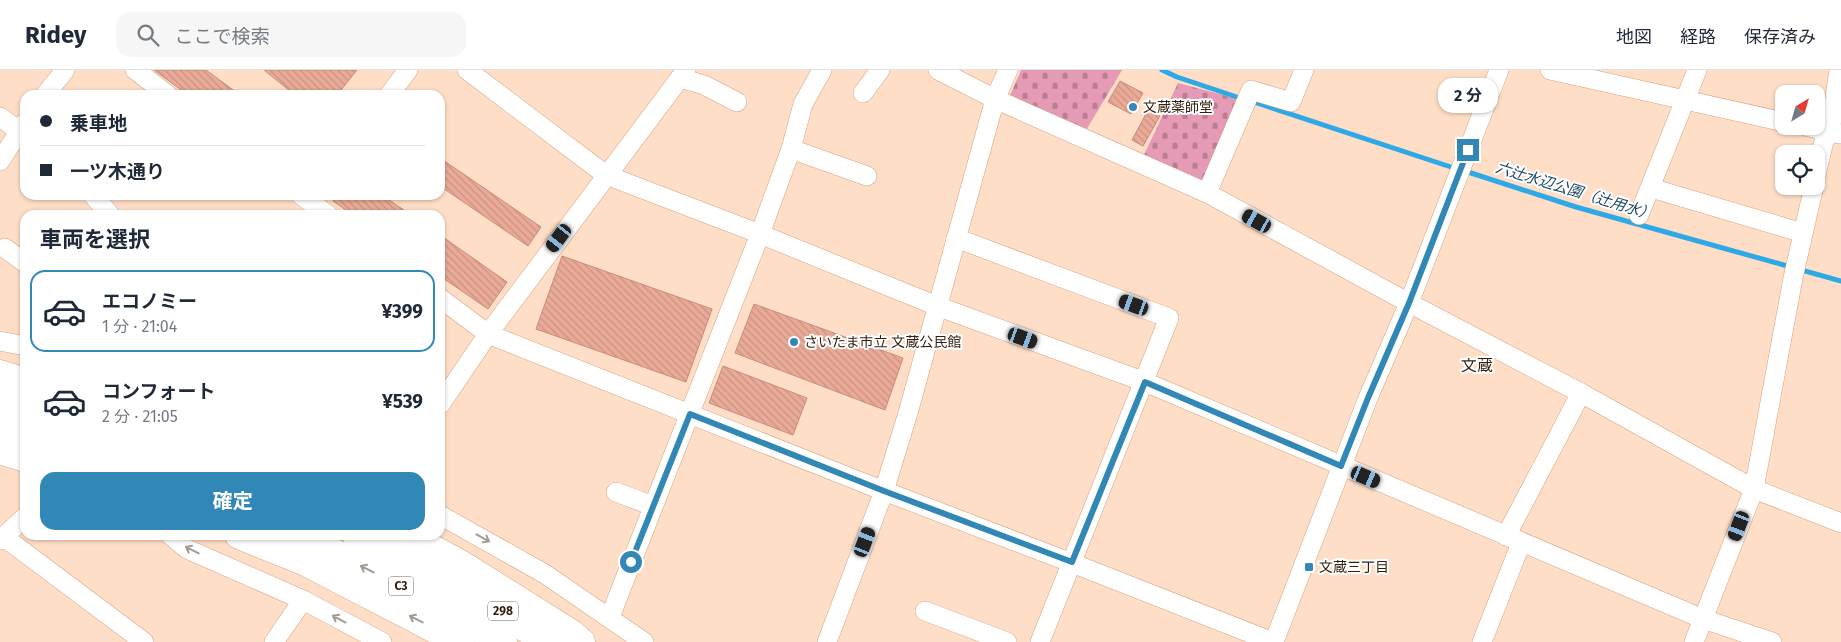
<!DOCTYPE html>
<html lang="ja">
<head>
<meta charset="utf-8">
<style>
  :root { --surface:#fff; --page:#f6f6f7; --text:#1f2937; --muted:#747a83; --line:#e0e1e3; --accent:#3188b7 }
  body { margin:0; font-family:"Fira Sans","Noto Sans JP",sans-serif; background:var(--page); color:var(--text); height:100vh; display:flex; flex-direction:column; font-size:19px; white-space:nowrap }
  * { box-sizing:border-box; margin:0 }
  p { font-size:16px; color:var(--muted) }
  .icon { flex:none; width:28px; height:28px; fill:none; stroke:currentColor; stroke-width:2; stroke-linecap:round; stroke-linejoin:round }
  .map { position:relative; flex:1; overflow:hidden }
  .side { position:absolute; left:20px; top:140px; width:425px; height:330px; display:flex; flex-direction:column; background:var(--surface); border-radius:15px; box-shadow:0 1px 4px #0004 }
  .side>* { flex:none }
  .hud { position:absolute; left:20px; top:20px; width:425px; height:110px; border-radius:15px; box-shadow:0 1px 4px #0004; display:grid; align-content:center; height:110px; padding:0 20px; background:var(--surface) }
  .needle { width:32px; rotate:37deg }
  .fabs { position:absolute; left:1775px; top:15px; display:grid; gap:10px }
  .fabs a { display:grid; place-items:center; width:50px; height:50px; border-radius:10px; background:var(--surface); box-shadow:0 1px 4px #0004; font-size:25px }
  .end { position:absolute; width:22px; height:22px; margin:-11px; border:6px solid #3188b7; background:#fff; box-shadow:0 0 0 2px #fff }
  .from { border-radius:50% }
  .bubble { position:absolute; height:35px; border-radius:15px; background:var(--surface); box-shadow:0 1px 4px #0004; font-size:16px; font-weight:700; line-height:35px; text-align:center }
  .car { position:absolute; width:15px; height:30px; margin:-15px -8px; border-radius:6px; box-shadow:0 0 4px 1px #0007; background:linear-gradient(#222 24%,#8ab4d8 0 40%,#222 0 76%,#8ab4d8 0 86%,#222 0) }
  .hud b { display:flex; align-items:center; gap:18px; height:48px; font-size:19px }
  .hud b+b { border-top:1px solid var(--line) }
  .hud i { width:12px; height:12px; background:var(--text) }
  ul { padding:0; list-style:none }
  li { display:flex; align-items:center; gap:15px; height:82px; margin:0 10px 8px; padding:0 10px; border:2px solid transparent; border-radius:15px }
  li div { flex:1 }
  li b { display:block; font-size:19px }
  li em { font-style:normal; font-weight:700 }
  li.current { border-color:var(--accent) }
  li>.icon { width:45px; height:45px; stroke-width:1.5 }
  h2 { padding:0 20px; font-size:22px; line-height:60px }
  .cta { display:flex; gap:10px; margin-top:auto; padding:10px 20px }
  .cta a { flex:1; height:58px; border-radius:15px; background:var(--accent); color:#fff; font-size:20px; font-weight:700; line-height:58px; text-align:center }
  header { display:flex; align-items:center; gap:30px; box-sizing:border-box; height:70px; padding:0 25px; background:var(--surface); border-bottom:1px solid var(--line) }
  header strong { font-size:24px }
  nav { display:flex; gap:28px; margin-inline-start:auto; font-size:18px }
  .search { width:350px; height:45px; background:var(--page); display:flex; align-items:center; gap:12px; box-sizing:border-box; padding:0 18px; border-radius:15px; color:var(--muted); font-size:19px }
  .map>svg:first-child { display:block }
  .cemetery { fill:url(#cemetery-stones) }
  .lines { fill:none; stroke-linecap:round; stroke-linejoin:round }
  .stream { stroke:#2fa9e6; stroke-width:5 }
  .building { fill:url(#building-back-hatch); stroke:#c88b7a }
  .minor-casing { stroke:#d6a27d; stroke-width:20 }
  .highway-casing { stroke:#d6a27d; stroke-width:29 }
  .minor { stroke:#fff; stroke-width:19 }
  .highway { stroke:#fff; stroke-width:28 }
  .oneway { stroke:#a39a93 }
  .route { stroke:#3188b7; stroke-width:6 }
  .poi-dot { fill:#3188b7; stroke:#fff; stroke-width:2 }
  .labels { text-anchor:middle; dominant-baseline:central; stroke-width:4; stroke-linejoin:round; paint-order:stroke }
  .shield { fill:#fff; stroke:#706258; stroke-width:1 }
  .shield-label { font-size:12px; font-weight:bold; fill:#321f10 }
  .poi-label { font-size:14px; fill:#321f10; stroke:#fff; text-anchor:start }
  .water-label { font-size:15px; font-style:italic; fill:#1b4963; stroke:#fff }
  .quarter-label { font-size:16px; fill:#321f10; stroke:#fff }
</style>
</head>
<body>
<header>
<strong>Ridey</strong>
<div class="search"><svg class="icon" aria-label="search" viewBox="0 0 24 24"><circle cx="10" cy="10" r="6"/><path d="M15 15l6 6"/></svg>ここで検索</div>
<nav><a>地図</a><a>経路</a><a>保存済み</a></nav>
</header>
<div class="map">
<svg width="1841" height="572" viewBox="0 0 1841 572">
  <defs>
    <pattern id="cemetery-stones" width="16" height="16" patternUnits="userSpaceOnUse" patternTransform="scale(1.25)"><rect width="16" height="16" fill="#e59ab5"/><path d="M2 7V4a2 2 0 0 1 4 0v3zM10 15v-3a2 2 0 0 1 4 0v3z" fill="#ba7d92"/></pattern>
    <pattern id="building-back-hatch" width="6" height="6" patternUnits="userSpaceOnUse" patternTransform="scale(1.25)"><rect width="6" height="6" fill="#eaaa98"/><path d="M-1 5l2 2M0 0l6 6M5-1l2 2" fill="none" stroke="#c99282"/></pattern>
  </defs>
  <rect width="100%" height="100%" fill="#ffdec7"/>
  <g class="cemetery">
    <path d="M1021 0H1122L1085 62 1009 28Z"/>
    <path d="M1178 13 1246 31 1206 114 1143 87Z"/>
  </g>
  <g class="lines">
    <g class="stream">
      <path d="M1162 0 1177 7 1243 29"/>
      <path d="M1251 31 1457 99"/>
      <path d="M1465 101 1576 137 1841 211"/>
    </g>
  </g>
  <g class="building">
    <path d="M154 0H206L240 25H188Z"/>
    <path d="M264 0H357L337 25H295Z"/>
    <path d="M1120 11 1143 23 1131 44 1108 32Z"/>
    <path d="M1148 40 1160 46 1143 76 1132 70Z"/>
    <path d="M440 88 541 157 528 176 440 116Z"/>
    <path d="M337 125H382L411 145H353L333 131Z"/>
    <path d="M440 165 507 212 488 239 440 206Z"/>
    <path d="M562 186 712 239 686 312 536 259Z"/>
    <path d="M754 234 903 288 885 340 735 283Z"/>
    <path d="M723 296 807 328 793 365 709 333Z"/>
  </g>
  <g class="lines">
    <g class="minor-casing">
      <g id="minor">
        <path d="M135 0 168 25"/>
        <path d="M467 0 606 105 760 164 937 236 1145 312 1703 549 1772 572"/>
        <path d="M938 0 995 29 1207 123 1409 233 1581 323 1754 419 1841 453"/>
        <path d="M1550 0 1784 52"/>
        <path d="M680 8 704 15 737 32"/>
        <path d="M863 23 880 0"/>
        <path d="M45 25 65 0"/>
        <path d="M389 25 408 0"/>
        <path d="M0 47 25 65"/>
        <path d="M1805 56 1840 64"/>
        <path d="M791 79 867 106"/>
        <path d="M0 91 25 53"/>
        <path d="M1816 105 1824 71 1830 62 1839 0"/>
        <path d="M1651 118 1803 163"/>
        <path d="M1207 123 1251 20 1291 32 1304 0"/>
        <path d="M93 125 110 145"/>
        <path d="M301 125 328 145"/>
        <path d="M1639 145 1697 0"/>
        <path d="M956 168 1169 248 1040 572"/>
        <path d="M5 178 25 193"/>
        <path d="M440 228 488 264 884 421 1072 493 1273 572"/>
        <path d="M0 271 25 276"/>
        <path d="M440 335 488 264 686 0"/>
        <path d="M616 422 653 436"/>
        <path d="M440 445 545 504 644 572"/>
        <path d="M170 465 187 479 303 530 382 572"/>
        <path d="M1506 466 1581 323"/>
        <path d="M4 467 144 572"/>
        <path d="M0 470 25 447"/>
        <path d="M925 541 1007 572"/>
        <path d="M610 547 760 164 791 79 803 34 822 0"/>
        <path d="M274 572 303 530"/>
        <path d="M827 572 884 421 908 343 995 29 1008 0"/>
        <path d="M1274 572 1368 328 1409 233 1499 0"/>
        <path d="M1482 572 1521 473"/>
        <path d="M1694 572 1754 419 1793 208 1814 116"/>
      </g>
    </g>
    <g class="highway-casing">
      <g id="highway">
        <path d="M0 304 25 312"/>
        <path d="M0 328 25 335"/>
        <path d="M0 353 25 361"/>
        <path d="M0 380 25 388"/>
        <path d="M239 465 306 492 460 572"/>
        <path d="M297 465 418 524 503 572"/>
        <path d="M356 465 492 537 548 572"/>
        <path d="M407 465 462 495 572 564 581 572"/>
      </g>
    </g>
    <use href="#minor" class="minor"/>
    <use href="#highway" class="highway"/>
  </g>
  <defs><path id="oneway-shaft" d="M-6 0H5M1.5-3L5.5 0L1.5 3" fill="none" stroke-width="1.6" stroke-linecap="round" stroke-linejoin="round" transform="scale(1.25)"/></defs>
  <g class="oneway">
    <use href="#oneway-shaft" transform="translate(483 468) rotate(29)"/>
    <use href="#oneway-shaft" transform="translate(192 480) rotate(-153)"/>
    <use href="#oneway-shaft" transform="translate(367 499) rotate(-153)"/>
    <use href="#oneway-shaft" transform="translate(339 549) rotate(-152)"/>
    <use href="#oneway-shaft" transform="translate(416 549) rotate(-153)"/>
  </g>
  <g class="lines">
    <path class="route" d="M631 492 690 344 884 421 1072 492 1145 312 1341 396 1368 328 1409 233 1468 80"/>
  </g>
  <g class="poi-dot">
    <circle cx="1133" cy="37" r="5"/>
    <circle cx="794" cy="272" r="5"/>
    <rect x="1304" y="492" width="10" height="10" rx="2.5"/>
  </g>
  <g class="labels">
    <g class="shield">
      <rect x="388.5" y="506.5" width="25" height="19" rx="4"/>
      <rect x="488" y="531.5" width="30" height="19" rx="4"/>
    </g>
    <g class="shield-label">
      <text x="401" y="516">C3</text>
      <text x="503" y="541">298</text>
    </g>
    <g class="poi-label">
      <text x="1143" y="37">文蔵薬師堂</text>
      <text x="804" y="272">さいたま市立 文蔵公民館</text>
      <text x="1319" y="497">文蔵三丁目</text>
    </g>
    <g class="water-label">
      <text transform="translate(1575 121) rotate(17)">六辻水辺公園（辻用水）</text>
    </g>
    <g class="quarter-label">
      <text x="1477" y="295">文蔵</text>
    </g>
  </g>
</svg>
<div class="fabs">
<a><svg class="needle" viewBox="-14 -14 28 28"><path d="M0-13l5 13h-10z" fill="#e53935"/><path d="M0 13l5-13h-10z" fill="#747a83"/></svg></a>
<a><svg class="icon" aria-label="locate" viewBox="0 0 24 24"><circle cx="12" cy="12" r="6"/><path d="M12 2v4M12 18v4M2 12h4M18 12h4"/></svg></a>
</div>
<i class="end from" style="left:631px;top:492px"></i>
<i class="end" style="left:1468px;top:80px"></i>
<div class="bubble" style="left:1438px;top:8px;width:60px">2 分</div>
<i class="car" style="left:1257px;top:151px;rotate:299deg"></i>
<i class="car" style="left:559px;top:168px;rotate:217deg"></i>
<i class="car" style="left:1134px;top:235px;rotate:290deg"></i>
<i class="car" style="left:1023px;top:268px;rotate:110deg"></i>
<i class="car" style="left:1366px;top:407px;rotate:113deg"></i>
<i class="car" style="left:1739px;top:456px;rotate:201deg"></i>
<i class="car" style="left:865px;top:472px;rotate:21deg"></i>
<div class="hud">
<b><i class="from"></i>乗車地</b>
<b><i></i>一ツ木通り</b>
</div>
<section class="side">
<h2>車両を選択</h2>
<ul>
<li class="current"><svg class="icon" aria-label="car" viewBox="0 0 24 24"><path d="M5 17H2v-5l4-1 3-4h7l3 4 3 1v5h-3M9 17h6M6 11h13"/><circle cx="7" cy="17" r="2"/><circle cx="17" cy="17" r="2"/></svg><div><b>エコノミー</b><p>1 分 · 21:04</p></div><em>¥399</em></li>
<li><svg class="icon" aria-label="car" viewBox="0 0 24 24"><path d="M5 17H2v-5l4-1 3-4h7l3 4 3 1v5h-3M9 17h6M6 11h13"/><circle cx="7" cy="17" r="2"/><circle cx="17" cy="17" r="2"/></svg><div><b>コンフォート</b><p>2 分 · 21:05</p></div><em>¥539</em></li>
</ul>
<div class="cta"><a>確定</a></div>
</section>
</div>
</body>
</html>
